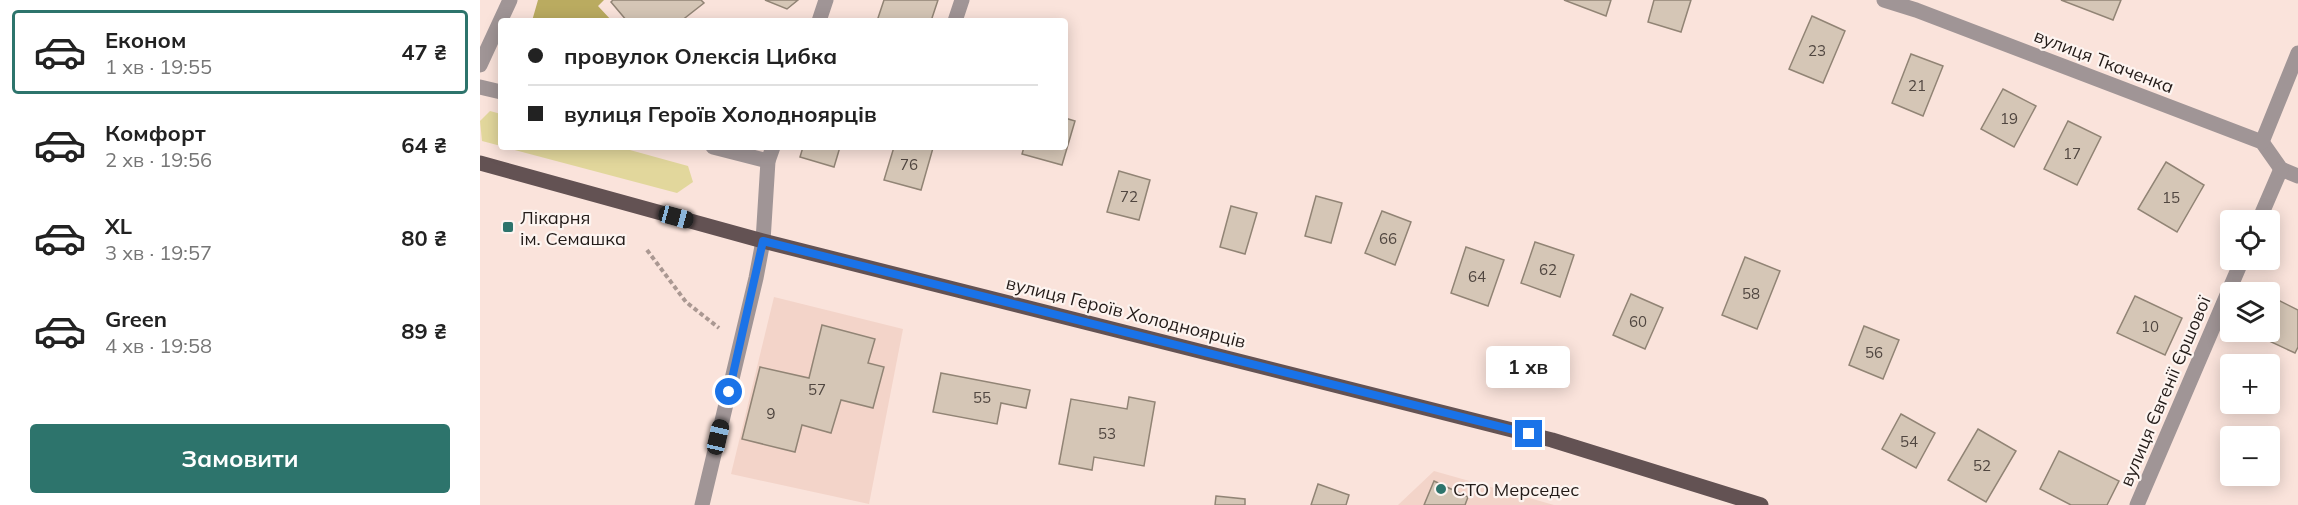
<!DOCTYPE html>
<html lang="uk">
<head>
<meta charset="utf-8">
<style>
  :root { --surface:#fff; --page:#f2f2f2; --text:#222; --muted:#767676; --line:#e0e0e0; --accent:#2d746c }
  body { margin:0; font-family:Mulish,sans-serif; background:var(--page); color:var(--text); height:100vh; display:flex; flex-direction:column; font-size:22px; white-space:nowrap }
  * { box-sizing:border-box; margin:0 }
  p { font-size:20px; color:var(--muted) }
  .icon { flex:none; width:33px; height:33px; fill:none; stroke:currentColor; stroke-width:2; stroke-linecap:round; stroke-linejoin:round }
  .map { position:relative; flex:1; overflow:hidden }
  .side { display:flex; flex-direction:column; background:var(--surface); width:480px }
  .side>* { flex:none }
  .hud { position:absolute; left:18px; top:18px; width:570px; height:132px; border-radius:6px; box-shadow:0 3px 15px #0003; display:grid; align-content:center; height:132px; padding:0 30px; background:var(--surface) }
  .fabs { position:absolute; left:1740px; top:210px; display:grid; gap:12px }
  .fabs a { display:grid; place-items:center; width:60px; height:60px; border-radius:6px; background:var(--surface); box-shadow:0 3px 15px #0003; font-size:30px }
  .end { position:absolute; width:27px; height:27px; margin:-14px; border:8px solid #1a73e8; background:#fff; box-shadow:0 0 0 3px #fff }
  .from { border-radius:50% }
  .bubble { position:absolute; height:42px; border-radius:6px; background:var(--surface); box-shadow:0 3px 15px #0003; font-size:20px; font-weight:700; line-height:42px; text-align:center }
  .car { position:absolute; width:18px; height:36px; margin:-18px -9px; border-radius:8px; box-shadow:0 0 4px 2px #0007; background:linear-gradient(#222 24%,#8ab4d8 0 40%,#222 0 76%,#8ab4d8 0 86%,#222 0) }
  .hud b { display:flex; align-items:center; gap:21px; height:57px; font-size:22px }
  .hud b+b { border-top:2px solid var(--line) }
  .hud i { width:15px; height:15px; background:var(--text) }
  ul { padding:10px 0 0; list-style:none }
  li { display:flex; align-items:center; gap:18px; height:84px; margin:0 12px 9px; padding:0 18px; border:3px solid transparent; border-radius:6px }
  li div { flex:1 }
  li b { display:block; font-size:22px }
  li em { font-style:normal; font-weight:700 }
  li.current { border-color:var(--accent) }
  li>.icon { width:54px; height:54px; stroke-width:1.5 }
  .button { display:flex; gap:12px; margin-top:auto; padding:12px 30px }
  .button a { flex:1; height:69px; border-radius:6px; background:var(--accent); color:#fff; font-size:24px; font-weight:700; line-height:69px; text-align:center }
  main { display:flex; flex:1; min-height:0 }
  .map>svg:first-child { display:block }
  .built { fill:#f3d4c9 }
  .green { fill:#e2d79c }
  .forest { fill:#baab60 }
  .building { fill:#d5c6b6; stroke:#918475; stroke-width:1.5 }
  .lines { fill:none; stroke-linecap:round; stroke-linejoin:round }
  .path { stroke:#aa9892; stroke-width:4; stroke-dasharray:4.5 3; stroke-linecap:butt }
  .lane { stroke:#a09596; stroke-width:15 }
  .street { stroke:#a09596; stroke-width:15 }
  .primary { stroke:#635253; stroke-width:15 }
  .route { stroke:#1a73e8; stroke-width:8 }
  .poi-dot { fill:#2d746c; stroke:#fdf4f0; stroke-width:2 }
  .labels { text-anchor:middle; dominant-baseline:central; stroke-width:4.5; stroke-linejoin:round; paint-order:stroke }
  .number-label { font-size:15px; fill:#504640 }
  .street-label { font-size:18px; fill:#231b18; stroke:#fdf4f0 }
  .poi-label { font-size:18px; fill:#231b18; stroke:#fdf4f0; text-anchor:start }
</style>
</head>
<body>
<main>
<section class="side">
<ul>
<li class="current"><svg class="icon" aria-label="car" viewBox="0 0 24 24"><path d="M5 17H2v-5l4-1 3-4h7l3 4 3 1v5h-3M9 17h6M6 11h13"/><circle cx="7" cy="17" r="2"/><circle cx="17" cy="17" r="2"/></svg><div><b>Економ</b><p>1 хв · 19:55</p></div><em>47 ₴</em></li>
<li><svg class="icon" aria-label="car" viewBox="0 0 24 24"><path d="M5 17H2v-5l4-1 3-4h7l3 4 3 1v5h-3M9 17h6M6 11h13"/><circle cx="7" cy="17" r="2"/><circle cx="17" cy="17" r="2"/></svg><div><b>Комфорт</b><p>2 хв · 19:56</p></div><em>64 ₴</em></li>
<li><svg class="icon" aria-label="car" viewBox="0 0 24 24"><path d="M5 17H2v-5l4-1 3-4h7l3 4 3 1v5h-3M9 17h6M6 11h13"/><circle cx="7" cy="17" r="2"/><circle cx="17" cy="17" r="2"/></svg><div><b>XL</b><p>3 хв · 19:57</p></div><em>80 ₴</em></li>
<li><svg class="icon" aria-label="car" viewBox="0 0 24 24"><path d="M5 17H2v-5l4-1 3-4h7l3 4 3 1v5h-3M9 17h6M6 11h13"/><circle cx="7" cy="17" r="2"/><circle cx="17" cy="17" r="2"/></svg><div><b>Green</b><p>4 хв · 19:58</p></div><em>89 ₴</em></li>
</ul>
<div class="button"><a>Замовити</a></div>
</section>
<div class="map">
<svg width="1818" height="505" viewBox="0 0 1818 505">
  <rect width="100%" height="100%" fill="#fae3db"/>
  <g class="built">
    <path d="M294 297 423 329 389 504 251 474Z"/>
    <path d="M954 471 1074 505H918Z"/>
  </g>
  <g class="green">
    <path d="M10 111 21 114V146L2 141 0 121Z"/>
    <path d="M23 147H139L208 166 213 182 197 193Z"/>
  </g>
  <path class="forest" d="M58 0H124L118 6 132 21H52Z"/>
  <g class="building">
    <path d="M133 0H221L224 3 201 21H147L131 2Z"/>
    <path d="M285 0H318L307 9Z"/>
    <path d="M404 0H458L451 21H397Z"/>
    <path d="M1084 0H1131L1126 16Z"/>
    <path d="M1174 0H1211L1201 32 1168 22Z"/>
    <path d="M1581 0H1641L1633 20Z"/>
    <path d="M1332 16 1365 31 1343 83 1309 69Z"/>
    <path d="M1431 54 1463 66 1443 116 1412 103Z"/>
    <path d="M1523 89 1556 106 1534 147 1501 129Z"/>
    <path d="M585 118 595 121 582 165 542 154 544 147H585Z"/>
    <path d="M1588 121 1621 137 1597 185 1564 169Z"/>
    <path d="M323 147H360L354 167 320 157Z"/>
    <path d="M414 147 453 148 441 190 404 180Z"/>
    <path d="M1686 162 1724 185 1697 232 1658 209Z"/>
    <path d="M639 171 670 180 659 220 627 212Z"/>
    <path d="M836 196 862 203 851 243 825 236Z"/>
    <path d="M751 206 777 213 765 254 740 247Z"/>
    <path d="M902 211 931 222 915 265 885 253Z"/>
    <path d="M1055 242 1094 255 1080 297 1041 283Z"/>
    <path d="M986 247 1024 260 1008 306 971 293Z"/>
    <path d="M1265 257 1300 271 1277 329 1242 315Z"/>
    <path d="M1151 294 1183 308 1165 349 1133 335Z"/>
    <path d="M1655 296 1702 318 1685 355 1637 333Z"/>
    <path d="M1790 296 1818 310V347L1815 353 1770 332H1790Z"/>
    <path d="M342 325 395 339 388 363 404 367 393 408 361 400 351 433 322 425 315 452 262 439 280 367 329 378Z"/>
    <path d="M1384 326 1419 340 1403 379 1369 365Z"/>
    <path d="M461 373 550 390 546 408 521 403 517 424 453 412Z"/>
    <path d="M649 397 675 402 664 466 614 457 612 470 579 464 591 399 647 409Z"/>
    <path d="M1421 414 1455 433 1436 468 1402 449Z"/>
    <path d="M1498 429 1536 451 1506 502 1468 480Z"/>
    <path d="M1579 451 1639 481 1627 505H1591L1560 489Z"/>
    <path d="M954 481 988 497 985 505H944Z"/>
    <path d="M838 484 869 495 866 505H831Z"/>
    <path d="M736 496 765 499V505H735Z"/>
  </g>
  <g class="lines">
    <path class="path" d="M167 250 206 302 239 328"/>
    <g class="lane">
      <path d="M475 21 482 0"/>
      <path d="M0 65 30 0"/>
      <path d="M0 87 21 92"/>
      <path d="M233 147 288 161"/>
    </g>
    <g class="street">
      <path d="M1404 0 1436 10 1782 142 1801 169 1818 176"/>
      <path d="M339 21 346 0"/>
      <path d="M1782 142 1818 53"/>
      <path d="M1779 220 1801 169"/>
      <path d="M222 505 276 278 283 241 288 161 293 147"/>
      <path d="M1657 505 1762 260"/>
    </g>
    <path class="primary" d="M0 163 283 241 1072 440 1281 505"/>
  </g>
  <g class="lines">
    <path class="route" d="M249 392 283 241 1049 434"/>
  </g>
  <g class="poi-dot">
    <rect x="22" y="221" width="12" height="12" rx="3"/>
    <circle cx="961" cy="489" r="6"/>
  </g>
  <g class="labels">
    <g class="number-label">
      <text x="1337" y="50">23</text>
      <text x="1437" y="85">21</text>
      <text x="1529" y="118">19</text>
      <text x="1592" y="153">17</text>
      <text x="429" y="164">76</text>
      <text x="649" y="196">72</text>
      <text x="1691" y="197">15</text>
      <text x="908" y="238">66</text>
      <text x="1068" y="269">62</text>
      <text x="997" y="276">64</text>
      <text x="1271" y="293">58</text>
      <text x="1158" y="321">60</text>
      <text x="1670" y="326">10</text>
      <text x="1394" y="352">56</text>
      <text x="337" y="389">57</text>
      <text x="502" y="397">55</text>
      <text x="291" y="413">9</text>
      <text x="627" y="433">53</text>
      <text x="1429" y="441">54</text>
      <text x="1502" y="465">52</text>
    </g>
    <g class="street-label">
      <text transform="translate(1624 61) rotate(21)">вулиця Ткаченка</text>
      <text transform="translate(646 312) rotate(14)">вулиця Героїв Холодноярців</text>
      <text transform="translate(1685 391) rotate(-67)">вулиця Євгенії Єршової</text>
    </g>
    <g class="poi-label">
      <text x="40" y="217">Лікарня<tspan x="40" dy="21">ім. Семашка</tspan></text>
      <text x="973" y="489">СТО Мерседес</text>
    </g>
  </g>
</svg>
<div class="fabs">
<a><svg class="icon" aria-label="locate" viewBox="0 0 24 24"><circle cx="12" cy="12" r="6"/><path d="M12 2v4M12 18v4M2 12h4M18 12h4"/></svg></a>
<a><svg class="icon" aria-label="layers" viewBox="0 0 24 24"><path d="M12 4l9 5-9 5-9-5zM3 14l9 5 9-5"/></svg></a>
<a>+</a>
<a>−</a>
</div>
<i class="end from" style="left:249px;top:392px"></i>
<i class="end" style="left:1049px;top:434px"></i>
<div class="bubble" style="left:1006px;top:346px;width:84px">1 хв</div>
<i class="car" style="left:196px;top:217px;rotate:105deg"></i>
<i class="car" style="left:238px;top:437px;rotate:13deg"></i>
<div class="hud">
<b><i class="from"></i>провулок Олексія Цибка</b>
<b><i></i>вулиця Героїв Холодноярців</b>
</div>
</div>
</main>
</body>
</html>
